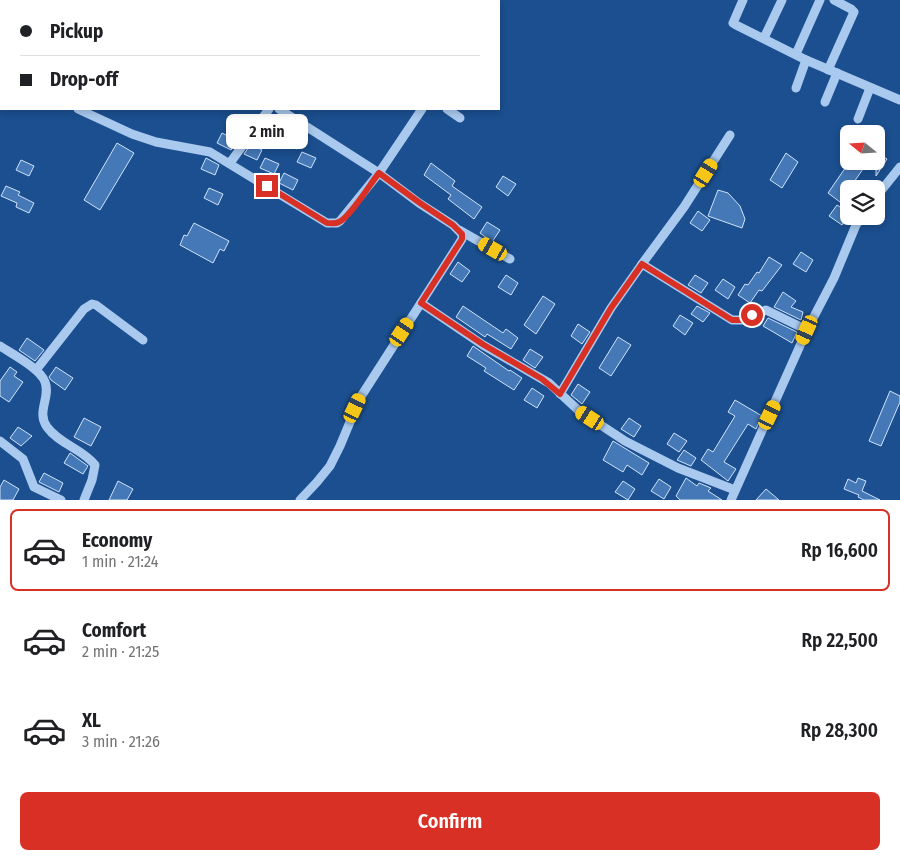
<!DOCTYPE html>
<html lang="en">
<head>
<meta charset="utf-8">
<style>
  :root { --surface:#fff; --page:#f2f2f2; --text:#202124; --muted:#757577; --line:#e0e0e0; --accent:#d93025 }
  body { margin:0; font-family:"Fira Sans Condensed",sans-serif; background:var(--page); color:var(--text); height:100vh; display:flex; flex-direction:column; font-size:19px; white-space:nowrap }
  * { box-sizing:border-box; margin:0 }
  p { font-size:16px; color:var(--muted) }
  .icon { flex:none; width:28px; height:28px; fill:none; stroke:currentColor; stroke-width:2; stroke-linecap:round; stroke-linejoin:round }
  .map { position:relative; height:500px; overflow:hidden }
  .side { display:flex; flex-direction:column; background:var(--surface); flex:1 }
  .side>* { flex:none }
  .hud { position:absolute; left:0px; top:0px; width:500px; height:110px; box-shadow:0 2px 8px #0003; display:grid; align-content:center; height:110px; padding:0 20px; background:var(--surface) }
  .needle { width:32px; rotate:288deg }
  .fabs { position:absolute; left:840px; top:125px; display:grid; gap:10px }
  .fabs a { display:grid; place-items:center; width:45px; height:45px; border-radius:8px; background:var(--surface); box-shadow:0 2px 8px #0003; font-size:25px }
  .end { position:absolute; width:22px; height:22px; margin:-11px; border:6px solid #d93025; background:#fff; box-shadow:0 0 0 2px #fff }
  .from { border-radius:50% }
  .bubble { position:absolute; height:35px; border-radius:8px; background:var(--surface); box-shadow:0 2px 8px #0003; font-size:16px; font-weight:600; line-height:35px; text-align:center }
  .car { position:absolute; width:15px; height:30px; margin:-15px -8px; border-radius:6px; box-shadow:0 0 4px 1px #0007; background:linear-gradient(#f5c518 24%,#345 0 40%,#f5c518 0 76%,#345 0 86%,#f5c518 0) }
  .hud b { display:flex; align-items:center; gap:18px; height:48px; font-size:19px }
  .hud b+b { border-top:1px solid var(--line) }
  .hud i { width:12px; height:12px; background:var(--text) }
  ul { padding:9px 0 0; list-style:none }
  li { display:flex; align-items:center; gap:15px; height:82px; margin:0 10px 8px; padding:0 10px; border:2px solid transparent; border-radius:8px }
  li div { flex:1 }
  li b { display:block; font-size:19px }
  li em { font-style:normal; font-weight:600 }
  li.active { border-color:var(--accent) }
  li>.icon { width:45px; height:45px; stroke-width:1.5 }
  .button { display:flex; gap:10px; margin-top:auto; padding:10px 20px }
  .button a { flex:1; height:58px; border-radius:8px; background:var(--accent); color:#fff; font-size:20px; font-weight:600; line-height:58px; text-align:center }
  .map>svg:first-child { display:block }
  .building { fill:#4478b7; stroke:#cfe3fa }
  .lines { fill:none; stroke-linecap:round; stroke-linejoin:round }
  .minor { stroke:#a9c9ee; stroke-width:9 }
  .route { stroke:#d93025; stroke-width:6 }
</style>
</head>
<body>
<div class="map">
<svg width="900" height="500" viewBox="0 0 900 500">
  <rect width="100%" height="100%" fill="#1b4f8f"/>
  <g class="building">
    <path d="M269 120 282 126 281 128 302 138 297 149 283 142 284 140 263 130Z"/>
    <path d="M222 133 238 141 231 150 217 143Z"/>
    <path d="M117 143 134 153 100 210 84 200Z"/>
    <path d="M251 144 262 150 257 160 244 154Z"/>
    <path d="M302 152 316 158 311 168 297 162Z"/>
    <path d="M876 152 887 159 876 176V169L865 161H876Z"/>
    <path d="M786 153 798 162 782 188 770 180Z"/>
    <path d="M206 158 219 165 215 175 201 169Z"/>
    <path d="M265 158 279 164 274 174 260 168Z"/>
    <path d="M21 160 34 166 29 176 16 170Z"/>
    <path d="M850 161 863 169 840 202 828 193Z"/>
    <path d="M431 163 455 181 452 186 482 207 474 219 448 199 451 195 424 175Z"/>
    <path d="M284 173 298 180 293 190 279 183Z"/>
    <path d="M503 176 516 184 508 196 496 187Z"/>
    <path d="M6 186 20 192 18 195 34 203 29 213 16 207 17 203 1 196Z"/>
    <path d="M209 188 223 194 218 205 204 198Z"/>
    <path d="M718 190 728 193 740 206 745 219 742 228 708 216Z"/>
    <path d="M837 205 849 213 842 225 829 216Z"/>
    <path d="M698 211 710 220 702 231 690 223Z"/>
    <path d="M487 222 500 230 492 242 480 233Z"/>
    <path d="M194 223 229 241 224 251 220 249 213 263 180 245 184 235 187 236Z"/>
    <path d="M801 252 813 260 806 272 793 264Z"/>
    <path d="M769 257 782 265 762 291 759 290 750 303 738 295 745 284 748 285 757 272 759 273Z"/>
    <path d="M458 262 470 271 462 282 450 274Z"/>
    <path d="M506 275 518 283 511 295 498 287Z"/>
    <path d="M695 275 708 283 701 293 688 285Z"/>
    <path d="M723 279 735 287 728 299 715 290Z"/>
    <path d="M783 292 796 301 791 307 803 312 801 320 774 307Z"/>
    <path d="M543 296 555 304 536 334 524 325Z"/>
    <path d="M463 306 503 333 506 329 518 338 511 349 487 334 485 337 456 317Z"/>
    <path d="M697 306 710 313 703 322 691 314Z"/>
    <path d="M680 315 693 323 685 335 673 326Z"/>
    <path d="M768 318 797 332 792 343 763 326Z"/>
    <path d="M578 324 590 332 582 344 571 336Z"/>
    <path d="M618 337 631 345 611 376 599 368Z"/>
    <path d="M27 338 44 350 35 361 19 350Z"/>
    <path d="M473 346 509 371 510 370 522 378 514 390 484 371 486 368 467 356Z"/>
    <path d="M530 349 543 357 535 368 523 360Z"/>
    <path d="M10 367 17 372 14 376 23 382 9 402 0 396V381Z"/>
    <path d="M56 367 73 378 65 390 51 380 49 377Z"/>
    <path d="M578 384 590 392 582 404 571 395Z"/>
    <path d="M532 388 544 396 537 408 524 400Z"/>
    <path d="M890 391 900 396V402L881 446 869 441Z"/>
    <path d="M735 400 762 416 756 429 748 424 724 462 736 469 728 481 701 460 708 449 713 452 735 416 728 412Z"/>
    <path d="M84 418 101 427 91 446 74 437Z"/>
    <path d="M629 418 641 426 634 437 621 429Z"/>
    <path d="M18 427 32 436 21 446 10 438Z"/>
    <path d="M674 433 687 441 679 452 667 444Z"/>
    <path d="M613 441 649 463 642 475 627 465 623 472 603 460Z"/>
    <path d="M684 450 696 458 691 466 677 460Z"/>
    <path d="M70 453 88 466 83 474 64 463Z"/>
    <path d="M44 473 63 483 59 492 39 482Z"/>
    <path d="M686 478 697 486 699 483 711 488 708 491 722 500H680L676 496Z"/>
    <path d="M858 478 866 481 862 491 880 500H864L858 497 859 495 844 489 848 479 856 483Z"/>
    <path d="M659 479 671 487 664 499 651 491Z"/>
    <path d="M4 480 19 489 13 500H0V487Z"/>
    <path d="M118 481 133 489 127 500H109Z"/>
    <path d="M623 481 635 489 628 500 615 492Z"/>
    <path d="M766 489 779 500H756Z"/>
  </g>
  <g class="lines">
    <g class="minor">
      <path d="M196 0 198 1"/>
      <path d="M743 0 733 23 736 25 806 60 900 100"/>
      <path d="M232 1 233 0"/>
      <path d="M343 1 344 0"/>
      <path d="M764 38 782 0"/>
      <path d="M796 54 820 0"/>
      <path d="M0 56 1 57"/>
      <path d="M828 70 854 12 851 9 834 0"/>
      <path d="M796 88 806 60"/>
      <path d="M825 102 837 73"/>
      <path d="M78 109 132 134 156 142 210 152 327 223H337L340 221 379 173 279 109"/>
      <path d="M447 109 460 118"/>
      <path d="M858 119 870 88"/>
      <path d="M230 163 269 109"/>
      <path d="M876 197 900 167"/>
      <path d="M459 230 510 259"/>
      <path d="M642 264 732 320H741L766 310 807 330"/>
      <path d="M421 303 483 345 549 383 578 410 625 441 678 468 735 490"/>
      <path d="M0 346C12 354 41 369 45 382 51 397 36 412 47 427 59 444 83 449 95 465L92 480 84 500"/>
      <path d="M36 370 84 309 92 304 96 305 143 340"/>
      <path d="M560 394 611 308 642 264 684 207 730 135"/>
      <path d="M0 441 23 459 34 487 61 500"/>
      <path d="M300 500 317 482 330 466 340 446 360 398 462 239V234L453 225 419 203 379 173 422 109"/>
      <path d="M731 500 807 330 834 278 856 225 862 216"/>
    </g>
  </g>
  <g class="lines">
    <path class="route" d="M267 186 327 223C331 223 335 224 339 222 350 217 370 184 379 173L420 203 453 225 462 234V239L421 303 484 345 542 379 560 394 611 308 642 264 732 320H741L752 315"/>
  </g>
</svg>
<div class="fabs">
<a><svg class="needle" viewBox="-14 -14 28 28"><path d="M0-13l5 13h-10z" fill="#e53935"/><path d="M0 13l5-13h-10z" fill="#757577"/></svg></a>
<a><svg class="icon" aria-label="layers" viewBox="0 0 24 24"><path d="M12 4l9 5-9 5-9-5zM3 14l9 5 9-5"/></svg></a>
</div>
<i class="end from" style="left:752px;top:315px"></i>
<i class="end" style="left:267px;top:186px"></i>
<div class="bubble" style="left:226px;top:114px;width:82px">2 min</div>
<i class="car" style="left:706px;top:173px;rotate:32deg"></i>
<i class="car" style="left:493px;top:249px;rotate:300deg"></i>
<i class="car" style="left:807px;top:330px;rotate:204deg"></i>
<i class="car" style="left:402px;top:332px;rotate:33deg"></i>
<i class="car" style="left:355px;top:408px;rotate:25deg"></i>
<i class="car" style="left:770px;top:415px;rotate:25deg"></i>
<i class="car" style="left:590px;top:418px;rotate:303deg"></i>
<div class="hud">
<b><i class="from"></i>Pickup</b>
<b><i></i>Drop-off</b>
</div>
</div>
<section class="side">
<ul>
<li class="active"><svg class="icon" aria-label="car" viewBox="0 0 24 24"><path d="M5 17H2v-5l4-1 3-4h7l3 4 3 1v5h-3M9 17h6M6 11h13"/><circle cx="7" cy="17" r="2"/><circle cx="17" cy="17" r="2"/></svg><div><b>Economy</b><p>1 min · 21:24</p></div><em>Rp 16,600</em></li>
<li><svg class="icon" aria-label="car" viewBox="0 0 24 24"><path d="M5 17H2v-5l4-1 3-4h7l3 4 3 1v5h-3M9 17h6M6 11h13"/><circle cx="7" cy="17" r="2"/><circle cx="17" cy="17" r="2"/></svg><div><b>Comfort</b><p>2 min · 21:25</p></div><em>Rp 22,500</em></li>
<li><svg class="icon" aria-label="car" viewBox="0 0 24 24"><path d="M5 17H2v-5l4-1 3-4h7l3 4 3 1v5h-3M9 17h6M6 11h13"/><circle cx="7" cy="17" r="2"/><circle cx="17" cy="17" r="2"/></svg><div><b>XL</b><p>3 min · 21:26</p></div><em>Rp 28,300</em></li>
</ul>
<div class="button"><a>Confirm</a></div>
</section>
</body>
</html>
